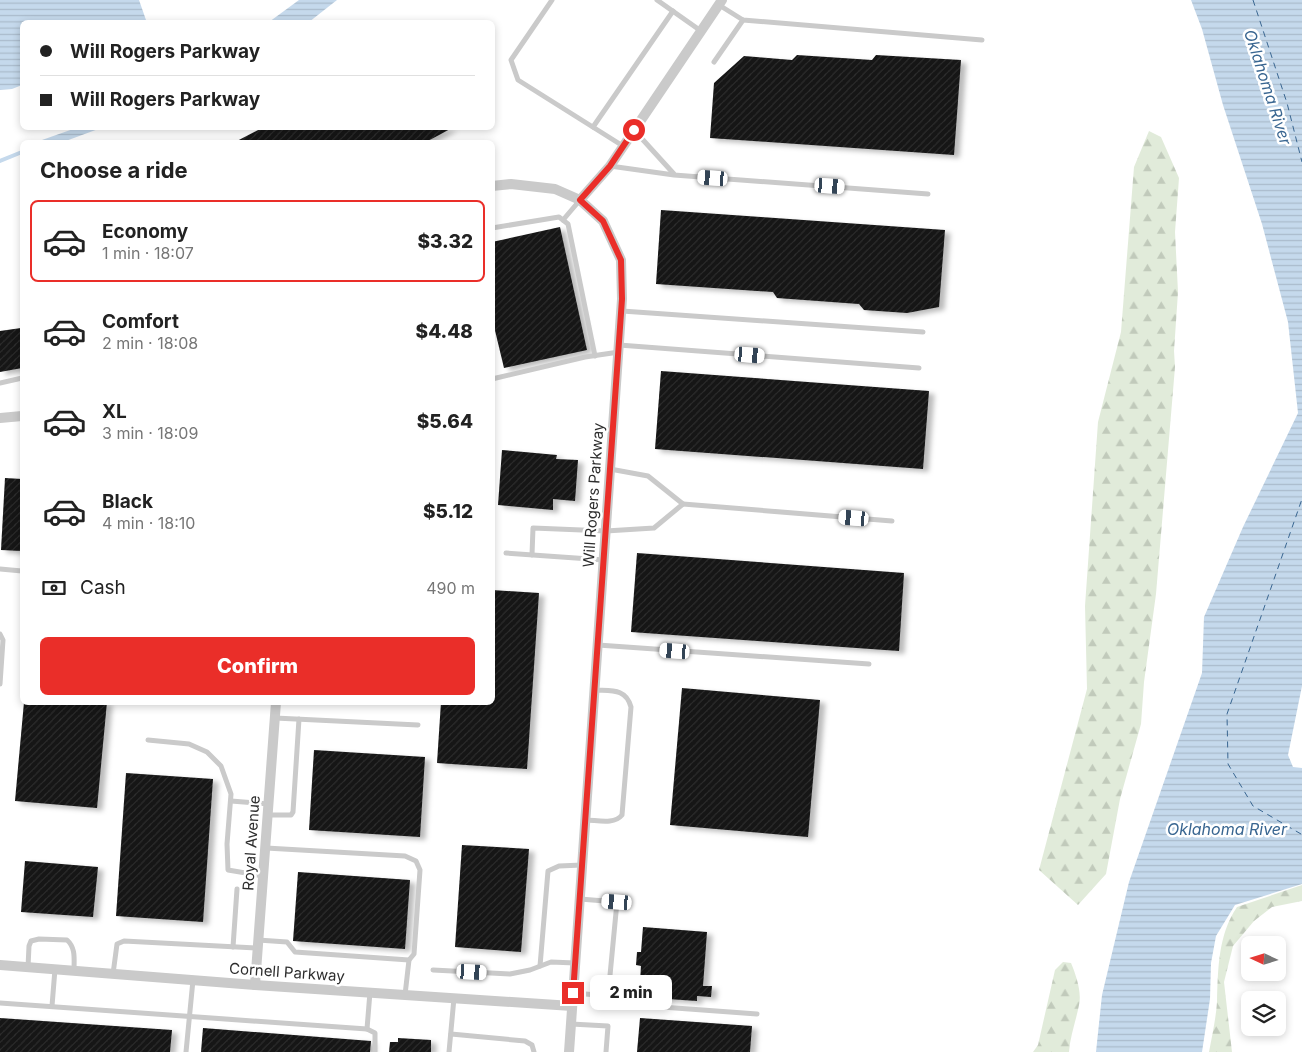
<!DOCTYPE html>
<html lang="en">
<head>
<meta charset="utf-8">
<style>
  :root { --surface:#fff; --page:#f2f2f2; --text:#222; --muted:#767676; --line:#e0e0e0; --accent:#ea2e29 }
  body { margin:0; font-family:Inter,sans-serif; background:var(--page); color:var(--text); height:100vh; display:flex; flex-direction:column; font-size:19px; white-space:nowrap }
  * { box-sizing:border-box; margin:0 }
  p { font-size:16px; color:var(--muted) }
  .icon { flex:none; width:28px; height:28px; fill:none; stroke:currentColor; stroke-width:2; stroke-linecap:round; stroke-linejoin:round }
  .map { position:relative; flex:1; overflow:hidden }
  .panel { position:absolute; left:20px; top:140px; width:475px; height:565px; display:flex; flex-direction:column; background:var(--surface); border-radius:8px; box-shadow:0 2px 8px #0003 }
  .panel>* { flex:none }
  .top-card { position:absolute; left:20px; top:20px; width:475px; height:110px; border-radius:8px; box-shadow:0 2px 8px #0003; display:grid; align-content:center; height:110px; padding:0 20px; background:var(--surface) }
  .needle { width:32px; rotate:274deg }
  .fabs { position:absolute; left:1241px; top:936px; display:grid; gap:10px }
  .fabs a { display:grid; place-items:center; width:45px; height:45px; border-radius:8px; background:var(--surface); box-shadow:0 2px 8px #0003; font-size:25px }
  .end { position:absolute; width:22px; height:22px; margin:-11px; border:6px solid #ea2e29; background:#fff; box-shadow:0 0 0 2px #fff }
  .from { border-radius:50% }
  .bubble { position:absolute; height:35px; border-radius:8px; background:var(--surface); box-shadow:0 2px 8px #0003; font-size:16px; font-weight:800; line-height:35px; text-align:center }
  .car { position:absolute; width:15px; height:30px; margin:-15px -8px; border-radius:6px; box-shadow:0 0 4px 1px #0007; background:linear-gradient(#fff 24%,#345 0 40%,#fff 0 76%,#345 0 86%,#fff 0) }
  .top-card b { display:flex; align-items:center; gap:18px; height:48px; font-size:19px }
  .top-card b+b { border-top:1px solid var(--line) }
  .top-card i { width:12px; height:12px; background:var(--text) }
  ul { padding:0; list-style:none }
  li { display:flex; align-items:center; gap:15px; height:82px; margin:0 10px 8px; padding:0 10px; border:2px solid transparent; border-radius:8px }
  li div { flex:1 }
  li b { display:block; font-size:19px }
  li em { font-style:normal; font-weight:800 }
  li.on { border-color:var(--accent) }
  li>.icon { width:45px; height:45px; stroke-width:1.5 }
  h2 { padding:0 20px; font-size:22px; line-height:60px }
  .pay { display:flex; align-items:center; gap:12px; height:55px; padding:0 20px; font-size:19px }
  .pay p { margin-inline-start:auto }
  .primary-button { display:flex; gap:10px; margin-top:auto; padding:10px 20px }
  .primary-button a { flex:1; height:58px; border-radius:8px; background:var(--accent); color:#fff; font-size:20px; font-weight:800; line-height:58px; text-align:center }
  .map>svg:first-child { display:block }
  .forest { fill:url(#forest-firs) }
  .water { fill:url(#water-rules) }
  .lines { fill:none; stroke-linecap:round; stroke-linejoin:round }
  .stream { stroke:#c5d9ec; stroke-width:4 }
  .ferry { stroke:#396691; stroke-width:1; stroke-dasharray:6 5; stroke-linecap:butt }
  .building { fill:url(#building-hatch); filter:url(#shadow) }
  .lane { stroke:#cacaca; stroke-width:5 }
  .street { stroke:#cacaca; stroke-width:10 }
  .route { stroke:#ea2e29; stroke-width:6 }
  .labels { text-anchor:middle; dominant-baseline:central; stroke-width:5; stroke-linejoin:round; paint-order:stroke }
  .street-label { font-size:15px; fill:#2d2d2d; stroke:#fff }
  .water-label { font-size:16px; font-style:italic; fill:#396691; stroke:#fff }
</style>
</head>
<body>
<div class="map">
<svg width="1302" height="1052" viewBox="0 0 1302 1052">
  <defs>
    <pattern id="forest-firs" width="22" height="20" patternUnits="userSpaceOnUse" patternTransform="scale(1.25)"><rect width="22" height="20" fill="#e1ebda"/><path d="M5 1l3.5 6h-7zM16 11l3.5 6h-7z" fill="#c1cabb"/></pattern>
    <pattern id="water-rules" width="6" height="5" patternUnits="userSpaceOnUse" patternTransform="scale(1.25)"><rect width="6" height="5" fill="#c5d9ec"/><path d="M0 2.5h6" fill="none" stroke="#aabbcb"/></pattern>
    <pattern id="building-hatch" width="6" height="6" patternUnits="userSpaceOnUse" patternTransform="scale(1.25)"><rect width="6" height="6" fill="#141414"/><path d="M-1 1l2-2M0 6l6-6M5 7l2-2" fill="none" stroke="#2e2e2e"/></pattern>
    <filter id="shadow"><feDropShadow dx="5.5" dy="3" stdDeviation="2.5" flood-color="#0004"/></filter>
  </defs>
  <rect width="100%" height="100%" fill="#fff"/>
  <g class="forest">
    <path d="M1149 131 1161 137 1179 178 1175 232 1178 292 1174 351 1175 367 1156 594 1144 682 1141 724 1120 799 1106 874 1078 905 1039 870 1087 689 1085 606 1098 422 1121 332 1134 167Z"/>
    <path d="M1302 885V901L1272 907 1254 921 1233 946 1224 982 1232 1052H1209C1212 1036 1216 1018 1217 1002 1218 969 1218 935 1237 907Z"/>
    <path d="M1063 962 1071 963C1076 975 1082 992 1079 1005 1076 1021 1070 1036 1069 1052H1033L1038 1045 1055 970Z"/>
  </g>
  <g class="water">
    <path d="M0 0H139L146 20 145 22H22V85L12 89 0 90Z"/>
    <path d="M299 0H337L309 22H269Z"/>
    <path d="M1191 0H1302V686L1288 755 1293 767 1302 768V884L1235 905 1216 936 1211 963 1210 999 1202 1052H1096L1102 995 1129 882 1202 673 1204 617 1243 527 1298 413 1288 322 1262 224 1223 105 1202 29Z"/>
    <path d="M76 128H101L63 142H43L42 140Z"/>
  </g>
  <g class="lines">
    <path class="stream" d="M0 161 22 152"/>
    <g class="ferry">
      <path d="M1253 0 1287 103 1302 162"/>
      <path d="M1301 834 1253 806 1228 764 1227 714 1302 499"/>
    </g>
  </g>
  <g class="building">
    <path d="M797 55 872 60 876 55 961 60 954 155 710 138 714 83 744 56 792 60Z"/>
    <path d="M262 128H452L426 142H235Z"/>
    <path d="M661 210 945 230 939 307 907 313 864 310 859 304 777 298 773 292 656 284Z"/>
    <path d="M560 227 587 350 504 368 492 318V242Z"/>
    <path d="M21 328 22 368 0 372V331Z"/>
    <path d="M661 371 929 391 923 469 655 449Z"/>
    <path d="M502 450 557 455 556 459 578 460 575 501 553 499V510L498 505Z"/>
    <path d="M5 478 22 479V551L1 550Z"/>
    <path d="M637 553 904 573 899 651 631 632Z"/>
    <path d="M492 590 539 593 527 769 437 763 441 702H492Z"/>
    <path d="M682 688 820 700 808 837 670 825Z"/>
    <path d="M24 702H107L97 808 15 801Z"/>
    <path d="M314 750 425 757 420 837 309 830Z"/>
    <path d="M126 773 213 779 203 922 116 916Z"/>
    <path d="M462 845 529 849 521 952 455 947Z"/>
    <path d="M25 861 98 867 93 917 21 912Z"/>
    <path d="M298 872 410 880 405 949 293 941Z"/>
    <path d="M643 927 707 932 703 986H712L711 997 697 996V1001L639 997 641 966 636 965 637 952H641Z"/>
    <path d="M0 1018 172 1030 170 1052H0Z"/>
    <path d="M640 1018 752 1026 750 1052H637Z"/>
    <path d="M203 1028 371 1041 370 1052H201Z"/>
    <path d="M398 1038 431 1040V1052H389L390 1042H398Z"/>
  </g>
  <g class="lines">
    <g class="lane">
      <path d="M552 0 511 60 518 80 623 146"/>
      <path d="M657 0 701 31"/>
      <path d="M719 5 743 20 982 40"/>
      <path d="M714 62 743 20"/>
      <path d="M593 127 673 11"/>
      <path d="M634 130 674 174"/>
      <path d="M610 166 674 175 928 194"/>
      <path d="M563 220 580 200"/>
      <path d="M492 228 559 217 568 224 595 356"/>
      <path d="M622 311 923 332"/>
      <path d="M619 345 919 368"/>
      <path d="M492 379 585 357 619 352"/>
      <path d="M0 383 22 378"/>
      <path d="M683 504 892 521"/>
      <path d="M506 553 604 560"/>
      <path d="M532 555 533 528 606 531 654 528 683 504 648 476 610 469"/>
      <path d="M0 569 22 571"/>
      <path d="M0 634 3 640 0 684"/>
      <path d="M598 645 869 664"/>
      <path d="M275 718 418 725"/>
      <path d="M148 740 189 744 207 752 221 766 231 794 227 844 228 870 263 876"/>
      <path d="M231 801 268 804"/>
      <path d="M268 815H291L293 812 299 719"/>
      <path d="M585 820C597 820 614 825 622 815L631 707C626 688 611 691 595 690"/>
      <path d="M580 899 617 902 608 996"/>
      <path d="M258 940 287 942 295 952 409 960 414 954 420 870 416 861 405 856 266 848"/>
      <path d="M233 947 237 889"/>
      <path d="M540 966 548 871 559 866 582 865"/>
      <path d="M28 967 29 946 31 941 39 939 67 940C76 948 74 959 74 971"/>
      <path d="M433 970 510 974 530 970 551 962 575 963"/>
      <path d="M113 974 117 944 124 941 257 948"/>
      <path d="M574 993 608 996 621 1004 757 1014"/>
      <path d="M405 995 409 960"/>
      <path d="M0 1003 367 1029 375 1033V1052"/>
      <path d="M52 1006 55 969"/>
      <path d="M571 1024 608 1026 606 1052"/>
      <path d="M367 1029 370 992"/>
      <path d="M451 1034 525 1041 532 1045 534 1052"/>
      <path d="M186 1052 193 980"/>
      <path d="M449 1052 454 998"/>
    </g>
    <g class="street">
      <path d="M492 186 511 184 555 189 580 200 603 221 621 260 622 299 569 1052"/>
      <path d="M580 200 610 166 722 0"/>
      <path d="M0 418 22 416"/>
      <path d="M0 965 255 985 572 1006"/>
      <path d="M255 985 276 702"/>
    </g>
  </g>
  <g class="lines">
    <path class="route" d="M573 993 622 299 621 260 603 221 580 200 610 166 634 130"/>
  </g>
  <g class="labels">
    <g class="street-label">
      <text transform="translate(593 495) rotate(-86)">Will Rogers Parkway</text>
      <text transform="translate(251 843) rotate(-86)">Royal Avenue</text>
      <text transform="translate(287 972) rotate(4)">Cornell Parkway</text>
    </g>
    <g class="water-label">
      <text transform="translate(1268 87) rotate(72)">Oklahoma River</text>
      <text x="1227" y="829">Oklahoma River</text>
    </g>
  </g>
</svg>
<div class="fabs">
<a><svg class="needle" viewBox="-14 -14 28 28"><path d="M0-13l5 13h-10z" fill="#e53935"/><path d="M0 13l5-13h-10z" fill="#767676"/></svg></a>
<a><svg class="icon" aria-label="layers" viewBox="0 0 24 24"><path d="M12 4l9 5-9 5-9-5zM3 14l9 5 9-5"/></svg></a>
</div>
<i class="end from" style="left:634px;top:130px"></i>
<i class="end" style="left:573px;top:993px"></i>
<div class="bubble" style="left:590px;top:975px;width:82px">2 min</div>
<i class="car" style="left:713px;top:178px;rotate:274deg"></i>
<i class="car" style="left:830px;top:186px;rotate:94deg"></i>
<i class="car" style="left:750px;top:355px;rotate:95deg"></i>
<i class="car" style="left:854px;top:518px;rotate:275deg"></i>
<i class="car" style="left:675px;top:651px;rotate:274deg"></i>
<i class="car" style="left:617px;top:902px;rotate:274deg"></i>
<i class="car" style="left:472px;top:972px;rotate:93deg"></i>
<div class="top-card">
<b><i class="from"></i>Will Rogers Parkway</b>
<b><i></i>Will Rogers Parkway</b>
</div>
<section class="panel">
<h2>Choose a ride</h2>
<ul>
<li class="on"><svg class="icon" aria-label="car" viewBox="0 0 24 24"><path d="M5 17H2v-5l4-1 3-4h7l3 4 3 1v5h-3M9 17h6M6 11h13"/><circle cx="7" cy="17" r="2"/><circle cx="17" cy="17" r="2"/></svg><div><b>Economy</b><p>1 min · 18:07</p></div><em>$3.32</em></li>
<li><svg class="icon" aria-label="car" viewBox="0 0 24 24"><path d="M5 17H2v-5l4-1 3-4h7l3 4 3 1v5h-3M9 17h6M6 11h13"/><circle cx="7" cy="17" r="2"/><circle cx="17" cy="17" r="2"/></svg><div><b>Comfort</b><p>2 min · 18:08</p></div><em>$4.48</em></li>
<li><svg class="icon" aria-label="car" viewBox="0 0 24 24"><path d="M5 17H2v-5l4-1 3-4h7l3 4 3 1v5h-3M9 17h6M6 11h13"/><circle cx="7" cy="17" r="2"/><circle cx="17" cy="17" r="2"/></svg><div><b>XL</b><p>3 min · 18:09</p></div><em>$5.64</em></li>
<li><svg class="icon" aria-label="car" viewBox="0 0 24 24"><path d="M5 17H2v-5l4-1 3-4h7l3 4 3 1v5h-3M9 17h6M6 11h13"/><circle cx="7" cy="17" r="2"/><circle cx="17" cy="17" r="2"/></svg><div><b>Black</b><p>4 min · 18:10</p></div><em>$5.12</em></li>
</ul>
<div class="pay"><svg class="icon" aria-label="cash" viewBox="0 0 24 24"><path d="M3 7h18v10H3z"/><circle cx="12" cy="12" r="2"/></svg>Cash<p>490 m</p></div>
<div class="primary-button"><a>Confirm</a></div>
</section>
</div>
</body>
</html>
